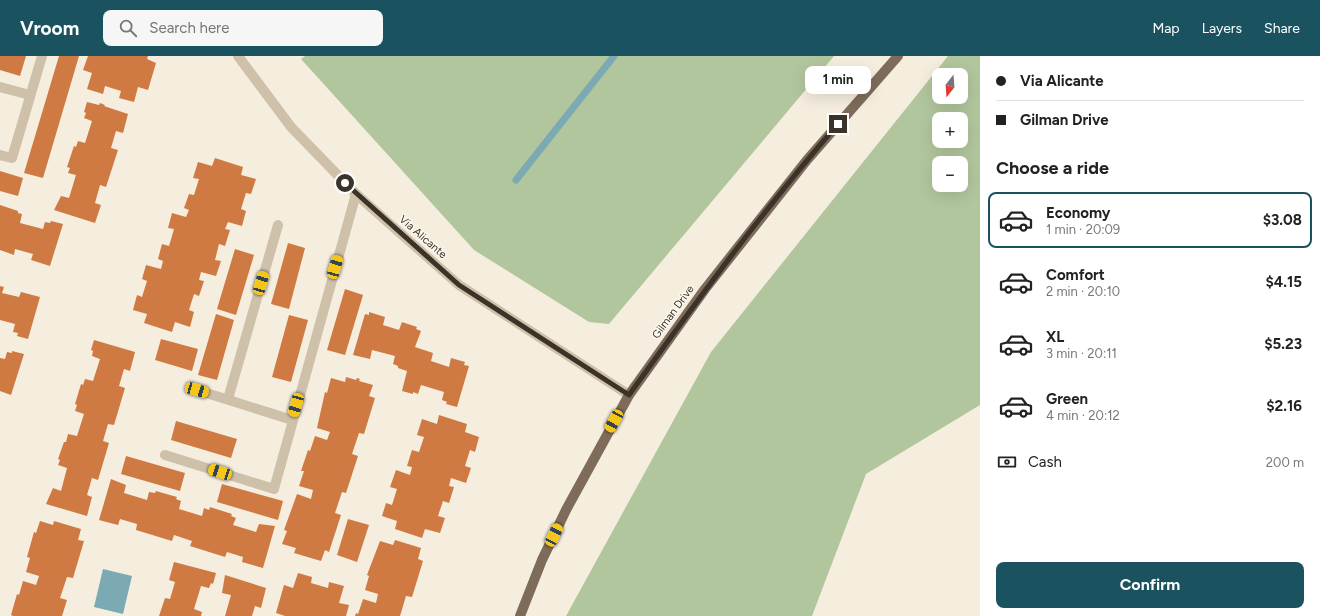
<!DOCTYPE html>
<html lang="en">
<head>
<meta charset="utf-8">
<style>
  :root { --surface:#fff; --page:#f6f6f6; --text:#222; --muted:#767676; --line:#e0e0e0; --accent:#1b5260 }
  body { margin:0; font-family:Figtree,sans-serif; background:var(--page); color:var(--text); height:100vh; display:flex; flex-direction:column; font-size:15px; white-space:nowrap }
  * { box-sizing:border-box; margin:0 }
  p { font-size:13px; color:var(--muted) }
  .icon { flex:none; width:22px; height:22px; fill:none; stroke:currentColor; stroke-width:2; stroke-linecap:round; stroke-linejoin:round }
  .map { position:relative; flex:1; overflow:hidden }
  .details { display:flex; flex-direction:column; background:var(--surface); width:340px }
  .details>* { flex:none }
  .top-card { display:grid; align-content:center; height:88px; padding:0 16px; background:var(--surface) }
  .needle { width:26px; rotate:197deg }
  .controls { position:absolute; left:932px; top:12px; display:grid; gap:8px }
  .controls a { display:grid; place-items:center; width:36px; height:36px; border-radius:8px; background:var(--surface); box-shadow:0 4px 16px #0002; font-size:20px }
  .end { position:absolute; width:18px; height:18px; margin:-9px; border:5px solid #3b322a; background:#fff; box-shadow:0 0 0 2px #fff }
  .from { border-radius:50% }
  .bubble { position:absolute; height:28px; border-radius:8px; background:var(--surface); box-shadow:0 4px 16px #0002; font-size:13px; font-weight:700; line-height:28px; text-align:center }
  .car { position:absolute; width:12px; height:24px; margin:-12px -6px; border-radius:5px; box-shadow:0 0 3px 1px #0007; background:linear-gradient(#f5c518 24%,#345 0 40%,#f5c518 0 76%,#345 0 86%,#f5c518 0) }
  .top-card b { display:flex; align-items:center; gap:14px; height:38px; font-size:15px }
  .top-card b+b { border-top:1px solid var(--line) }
  .top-card i { width:10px; height:10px; background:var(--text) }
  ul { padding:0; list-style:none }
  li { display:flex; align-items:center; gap:12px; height:56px; margin:0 8px 6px; padding:0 8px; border:2px solid transparent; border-radius:8px }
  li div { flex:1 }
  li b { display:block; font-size:15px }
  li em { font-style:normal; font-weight:700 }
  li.selected { border-color:var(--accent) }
  li>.icon { width:36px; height:36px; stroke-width:1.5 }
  h2 { padding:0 16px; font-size:18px; line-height:48px }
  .pay { display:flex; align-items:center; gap:10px; height:44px; padding:0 16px; font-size:15px }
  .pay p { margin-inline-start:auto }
  .primary-button { display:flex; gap:8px; margin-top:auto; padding:8px 16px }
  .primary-button a { flex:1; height:46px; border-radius:8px; background:var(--accent); color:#fff; font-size:16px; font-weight:700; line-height:46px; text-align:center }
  header { display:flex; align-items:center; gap:24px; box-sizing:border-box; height:56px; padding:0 20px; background:var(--accent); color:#fff }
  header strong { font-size:19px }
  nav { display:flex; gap:22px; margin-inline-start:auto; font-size:14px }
  .search { width:280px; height:36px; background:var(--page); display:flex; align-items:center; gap:10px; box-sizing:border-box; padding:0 14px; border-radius:8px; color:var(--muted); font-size:15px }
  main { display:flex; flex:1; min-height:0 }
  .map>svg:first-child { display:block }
  .green { fill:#b2c69d; fill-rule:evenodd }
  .water { fill:#7baab4 }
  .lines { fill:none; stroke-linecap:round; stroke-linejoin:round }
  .stream { stroke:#7baab4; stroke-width:7 }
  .building { fill:#cf7943 }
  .minor { stroke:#cec0a9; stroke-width:10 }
  .major { stroke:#7e6b5a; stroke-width:10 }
  .route { stroke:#3b322a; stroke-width:5 }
  .labels { text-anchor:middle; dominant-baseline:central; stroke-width:3; stroke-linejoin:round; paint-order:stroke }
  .street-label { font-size:11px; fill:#3b322a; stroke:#fcf7ec }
</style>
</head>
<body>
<header>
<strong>Vroom</strong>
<div class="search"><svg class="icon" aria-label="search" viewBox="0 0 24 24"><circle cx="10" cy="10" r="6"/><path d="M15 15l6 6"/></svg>Search here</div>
<nav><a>Map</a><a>Layers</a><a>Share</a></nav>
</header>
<main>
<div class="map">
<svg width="980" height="560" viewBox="0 0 980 560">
  <rect width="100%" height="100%" fill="#f5eedf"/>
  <g class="green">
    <path d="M305 0H834L609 268 589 266 474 194 301 3Z"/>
    <path d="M948 0H980V349L866 418 812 560H566L711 296ZM939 19H961V41H939ZM939 63H961V85H939ZM939 107H961V129H939Z"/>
  </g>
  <path class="water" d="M103 513 132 520 123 558 94 551Z"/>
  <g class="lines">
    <path class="stream" d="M516 124 614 0"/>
  </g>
  <g class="building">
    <path d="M0 0H26L20 20 0 14Z"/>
    <path d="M59 0H79L43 122 24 117Z"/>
    <path d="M88 0H148L147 3 156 7 148 34 138 31 134 46 119 42 121 35 105 30 103 38 87 33 92 17 83 14Z"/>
    <path d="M87 46 99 49 100 47 105 49 104 50 128 58 123 77 116 75 111 92 118 94 106 131 100 129 95 147 101 149 95 167 54 154 61 140 69 142 76 119 68 117 70 112 67 111 74 90 76 91 78 85 85 87 92 65 84 62 86 57 84 56Z"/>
    <path d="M215 102 243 111 241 119 256 123 251 138 246 137 241 153 246 155 242 170 228 166 225 173 230 174 225 190 219 188 215 204 221 205 216 220 201 216 199 224 204 225 199 240 194 238 189 254 194 256 190 271 175 266 172 276 144 267 147 258 133 254 137 239 142 241 147 225 142 223 146 209 161 213 163 205 158 203 162 188 169 190 174 173 168 172 172 157 186 161 189 154 184 152 189 138 194 139 199 123 193 122 198 106 212 110Z"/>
    <path d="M0 115 23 122 18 140 0 135Z"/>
    <path d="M0 149 18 155V157L22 158 20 167 43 173 45 166 50 167 51 165 63 168 50 210 31 204 33 198 15 193 14 199 0 194Z"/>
    <path d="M288 187 305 192 289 253 271 248Z"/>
    <path d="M235 193 254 199 236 259 217 253Z"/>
    <path d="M0 230 4 231 2 237 19 241 21 236 40 241 28 283 17 280 18 277 13 276 15 268 0 264Z"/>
    <path d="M345 233 363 239 345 299 327 294Z"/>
    <path d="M369 256 385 261 383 269 399 274 402 266 417 271 416 273 421 275 415 291 433 297 431 305 449 311 451 302 465 306 464 309 469 310 457 351 446 348 447 346 442 344 444 336 421 329 418 338 413 336V338L402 335 407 315 398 312V310L393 308 395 300 372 294 370 303 353 299 365 258 369 259Z"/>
    <path d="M216 258 234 264 217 324 198 319Z"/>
    <path d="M289 259 308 264 291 326 272 321Z"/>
    <path d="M161 283 198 293 192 315 155 304Z"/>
    <path d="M94 284 135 296 130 315 124 313 119 330 125 332 114 369 108 368 103 385 109 387 98 424 92 422 87 439 92 441 87 460 46 448 53 432 61 435 67 412 58 409 60 404 58 403 64 386H66L68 378 77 380 84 358 75 355 77 349 75 348 81 328 83 329 85 323 93 325 100 303 92 300 93 295 91 294Z"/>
    <path d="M12 295 24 298 11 339 0 335V302L5 303 7 296 12 297Z"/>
    <path d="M346 321 356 324 357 322 360 323 359 325 373 329 369 340 375 342 364 378 359 377 352 398 358 400 346 437 342 436 335 457 341 459 329 496 325 494 321 505 294 497 296 492 282 488 287 475 284 474 297 438 311 443 313 434 299 430 304 415H301L308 394 310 395 315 380 327 384 330 376 317 372 325 336 327 337 331 322 345 326Z"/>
    <path d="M439 359 467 368 465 376 479 381 475 396 470 394 465 410 471 412 466 427 451 422 449 430 454 431 449 447 443 445 438 460 445 462 440 477 425 473 422 482 395 473 397 465 382 460 386 447 392 449 397 433 390 431 396 414 410 419 412 411 407 410 412 394 419 396 424 381 417 379 422 363 437 368Z"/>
    <path d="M176 365 237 383 231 402 171 384Z"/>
    <path d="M126 400 185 417 180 435 121 418Z"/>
    <path d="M111 423 126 429 124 437 147 444 149 436 155 437 156 435 177 441 176 443 181 445 179 453 202 460 204 452 209 454 210 451 232 458 231 460 236 462 233 469 256 476 259 468 275 470 263 512 242 506 243 501 227 496 225 501 190 490 192 485 174 479 172 485 136 474 137 468 120 463 118 469 99 464Z"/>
    <path d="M222 428 283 445 278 464 217 446Z"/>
    <path d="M348 463 369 469 357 506 337 499Z"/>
    <path d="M40 465 53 469 54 465 81 473 78 484 84 485 73 522 67 521 60 542 67 544 62 560H13L11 559 17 538 19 539 23 525 36 529 39 520 26 516 30 502 27 501 34 476 36 477Z"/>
    <path d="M395 484 421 492 418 503 423 505 412 541 406 540 400 560H355L356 557 358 558 363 543 376 547 378 538 365 534 369 520 367 519 380 485 393 489Z"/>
    <path d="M174 506 216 517 213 528 211 527 209 532 201 530 194 553 202 556 201 560H159L165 542 170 543 175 526 169 524Z"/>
    <path d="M298 517 312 521 311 527 328 532 329 526 344 530 339 547 349 549 346 560H285L276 557 284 529 293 532Z"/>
    <path d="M225 519 266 532 261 552 255 550 252 560H225L231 539 222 537Z"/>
  </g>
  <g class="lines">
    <g class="minor">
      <path d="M238 0 291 71 356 138 459 229 629 339"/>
      <path d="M0 31 30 39"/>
      <path d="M0 99 12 102 42 0"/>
      <path d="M197 334 292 364"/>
      <path d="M228 343 278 169"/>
      <path d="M165 399 274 433 356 138"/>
    </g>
    <path class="major" d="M520 560 542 504 566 454 629 339 705 233 807 104 898 0"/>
  </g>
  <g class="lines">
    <path class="route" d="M345 127 459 229 629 339C696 246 763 154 838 68"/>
  </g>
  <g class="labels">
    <g class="street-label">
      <text transform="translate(423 181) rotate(41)">Via Alicante</text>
      <text transform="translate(673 256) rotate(-54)">Gilman Drive</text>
    </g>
  </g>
</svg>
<div class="controls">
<a><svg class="needle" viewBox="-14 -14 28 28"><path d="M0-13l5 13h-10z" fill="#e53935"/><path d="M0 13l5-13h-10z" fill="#767676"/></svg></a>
<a>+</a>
<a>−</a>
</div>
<i class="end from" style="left:345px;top:127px"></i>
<i class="end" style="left:838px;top:68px"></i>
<div class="bubble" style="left:805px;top:10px;width:66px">1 min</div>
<i class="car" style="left:335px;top:211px;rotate:16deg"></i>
<i class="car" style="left:261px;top:227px;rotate:16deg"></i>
<i class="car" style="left:197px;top:334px;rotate:106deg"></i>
<i class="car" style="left:296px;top:349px;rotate:196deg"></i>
<i class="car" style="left:614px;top:365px;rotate:209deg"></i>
<i class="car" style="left:220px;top:416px;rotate:288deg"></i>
<i class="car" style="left:554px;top:479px;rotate:26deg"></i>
</div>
<section class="details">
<div class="top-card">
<b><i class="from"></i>Via Alicante</b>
<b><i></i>Gilman Drive</b>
</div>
<h2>Choose a ride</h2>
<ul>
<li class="selected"><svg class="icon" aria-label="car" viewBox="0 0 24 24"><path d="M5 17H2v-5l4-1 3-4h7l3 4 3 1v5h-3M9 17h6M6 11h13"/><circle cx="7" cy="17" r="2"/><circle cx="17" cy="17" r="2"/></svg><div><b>Economy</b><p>1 min · 20:09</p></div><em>$3.08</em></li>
<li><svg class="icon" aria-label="car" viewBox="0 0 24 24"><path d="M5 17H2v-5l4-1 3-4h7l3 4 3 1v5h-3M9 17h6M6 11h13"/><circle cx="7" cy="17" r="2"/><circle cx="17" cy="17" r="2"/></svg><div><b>Comfort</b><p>2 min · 20:10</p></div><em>$4.15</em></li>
<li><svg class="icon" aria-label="car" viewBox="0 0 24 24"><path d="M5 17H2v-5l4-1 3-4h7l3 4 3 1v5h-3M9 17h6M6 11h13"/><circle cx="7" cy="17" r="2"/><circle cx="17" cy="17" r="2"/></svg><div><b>XL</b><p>3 min · 20:11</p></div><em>$5.23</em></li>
<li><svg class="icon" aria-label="car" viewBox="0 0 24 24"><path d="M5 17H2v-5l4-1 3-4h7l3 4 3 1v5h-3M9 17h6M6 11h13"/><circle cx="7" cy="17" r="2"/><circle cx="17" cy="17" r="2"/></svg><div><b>Green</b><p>4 min · 20:12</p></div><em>$2.16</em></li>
</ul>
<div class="pay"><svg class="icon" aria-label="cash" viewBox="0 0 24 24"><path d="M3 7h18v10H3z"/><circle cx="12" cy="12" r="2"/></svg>Cash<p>200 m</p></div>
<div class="primary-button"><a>Confirm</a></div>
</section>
</main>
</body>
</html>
